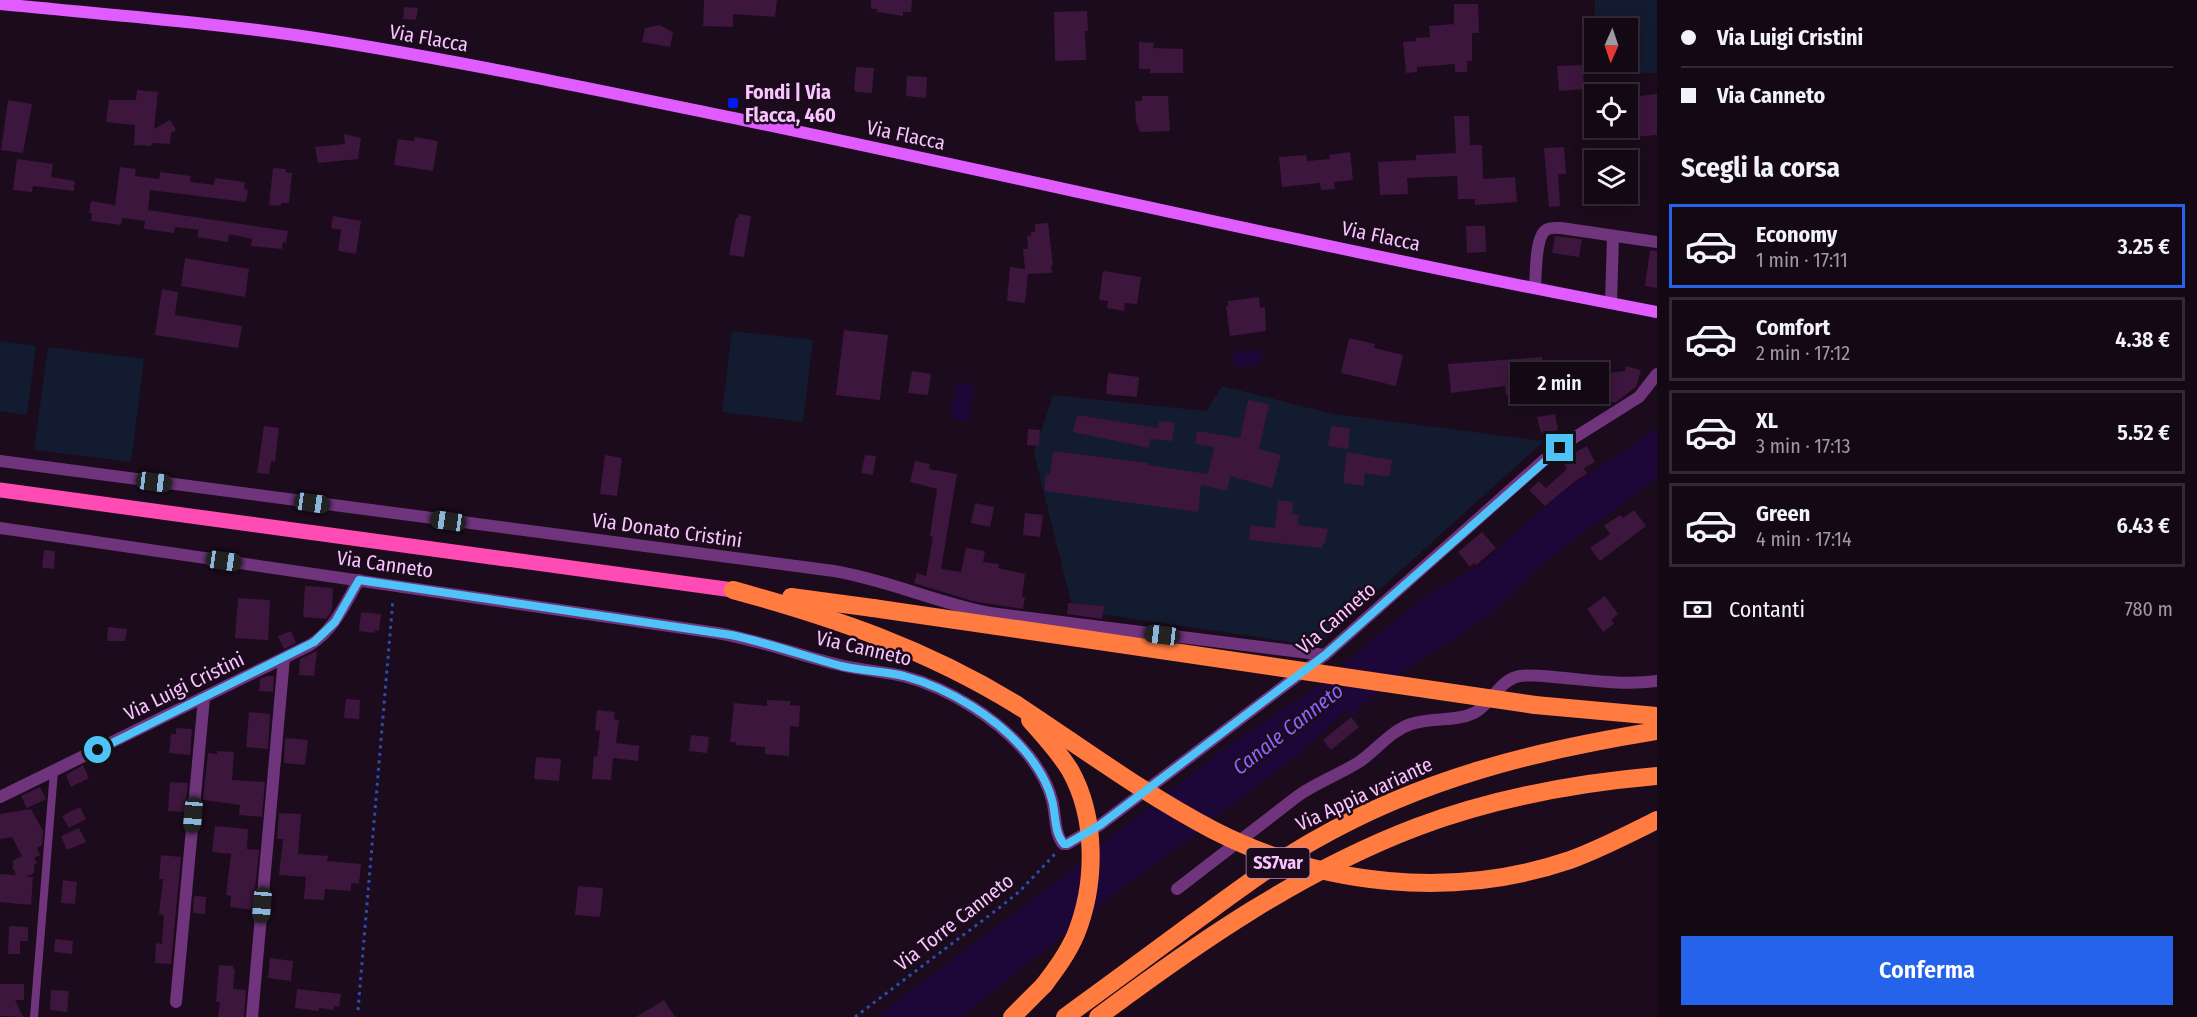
<!DOCTYPE html>
<html lang="it">
<head>
<meta charset="utf-8">
<style>
  :root { --surface:#140815; --page:#1d111e; --text:#f1f3f6; --muted:#9d9aa0; --line:#332934; --accent:#2563eb }
  body { margin:0; font-family:"Fira Sans Condensed",sans-serif; background:var(--page); color:var(--text); height:100vh; display:flex; flex-direction:column; font-size:22px; white-space:nowrap }
  * { box-sizing:border-box; margin:0 }
  p { font-size:20px; color:var(--muted) }
  .icon { flex:none; width:33px; height:33px; fill:none; stroke:currentColor; stroke-width:2; stroke-linecap:round; stroke-linejoin:round }
  .map { position:relative; flex:1; overflow:hidden }
  .side { display:flex; flex-direction:column; background:var(--surface); width:540px }
  .side>* { flex:none }
  .guide { display:grid; align-content:center; height:132px; padding:0 24px; background:var(--surface) }
  .needle { width:39px; rotate:183deg }
  .tools { position:absolute; left:1584px; top:18px; display:grid; gap:12px }
  .tools a { display:grid; place-items:center; width:54px; height:54px; border-radius:0px; background:var(--surface); box-shadow:0 3px 15px #0003,0 0 0 2px var(--line); font-size:30px }
  .end { position:absolute; width:27px; height:27px; margin:-14px; border:8px solid #4fc3f7; background:#111; box-shadow:0 0 0 3px #111 }
  .from { border-radius:50% }
  .bubble { position:absolute; height:42px; border-radius:0px; background:var(--surface); box-shadow:0 3px 15px #0003,0 0 0 2px var(--line); font-size:20px; font-weight:600; line-height:42px; text-align:center }
  .car { position:absolute; width:18px; height:36px; margin:-18px -9px; border-radius:8px; box-shadow:0 0 4px 2px #0007; background:linear-gradient(#222 24%,#8ab4d8 0 40%,#222 0 76%,#8ab4d8 0 86%,#222 0) }
  .guide b { display:flex; align-items:center; gap:21px; height:57px; font-size:22px }
  .guide b+b { border-top:2px solid var(--line) }
  .guide i { width:15px; height:15px; background:var(--text) }
  ul { padding:0; list-style:none }
  li { display:flex; align-items:center; gap:18px; height:84px; margin:0 12px 9px; padding:0 12px; border:3px solid var(--line); border-radius:0px }
  li div { flex:1 }
  li b { display:block; font-size:22px }
  li em { font-style:normal; font-weight:600 }
  li.active { border-color:var(--accent) }
  li>.icon { width:54px; height:54px; stroke-width:1.5 }
  h2 { padding:0 24px; font-size:27px; line-height:72px }
  .pay { display:flex; align-items:center; gap:15px; height:66px; padding:0 24px; font-size:22px }
  .pay p { margin-inline-start:auto }
  .primary-button { display:flex; gap:12px; margin-top:auto; padding:12px 24px }
  .primary-button a { flex:1; height:69px; border-radius:0px; background:var(--accent); color:#fff; font-size:24px; font-weight:600; line-height:69px; text-align:center }
  main { display:flex; flex:1; min-height:0 }
  .map>svg:first-child { display:block }
  .green { fill:#121b30; fill-rule:evenodd }
  .water { fill:#1c0738 }
  .building { fill:#3c163d }
  .lines { fill:none; stroke-linecap:round; stroke-linejoin:round }
  .path { stroke:#2a4eae; stroke-width:3; stroke-dasharray:3 4.5; stroke-linecap:butt }
  .lane { stroke:#6f347c; stroke-width:8 }
  .street { stroke:#6f347c; stroke-width:12 }
  .secondary { stroke:#e15cff; stroke-width:12 }
  .primary { stroke:#ff4cb5; stroke-width:15 }
  .highway { stroke:#ff7b40; stroke-width:18 }
  .highway-bridge { stroke:#ff7b40; stroke-width:18 }
  .route { stroke:#4fc3f7; stroke-width:8 }
  .poi-dot { fill:#001bf0; stroke:#1b0b1c; stroke-width:2 }
  .labels { text-anchor:middle; dominant-baseline:central; stroke-width:5; stroke-linejoin:round; paint-order:stroke }
  .shield { fill:#1b0b1c; stroke:#b68dbb; stroke-width:1.5 }
  .shield-label { font-size:18px; font-weight:bold; fill:#f9c5ff }
  .street-label { font-size:20px; fill:#f9c5ff; stroke:#1b0b1c }
  .poi-label { font-size:20px; font-weight:bold; fill:#f9c5ff; stroke:#1b0b1c; text-anchor:start }
  .water-label { font-size:21px; font-style:italic; fill:#8b64ff; stroke:#1b0b1c }
</style>
</head>
<body>
<main>
<div class="map">
<svg width="1657" height="1017" viewBox="0 0 1657 1017">
  <rect width="100%" height="100%" fill="#1b0b1c"/>
  <g class="green">
    <path d="M1595 0H1657V73L1594 72ZM1628 28V62H1594V28Z"/>
    <path d="M732 331 813 340 803 422 722 412Z"/>
    <path d="M0 341 36 346 27 415 0 411Z"/>
    <path d="M48 347 144 359 131 462 34 450Z"/>
    <path d="M1222 386 1333 414 1544 441 1317 646 1073 610 1034 453 1053 395 1206 411Z"/>
  </g>
  <g class="water">
    <path d="M1261 349 1262 363 1235 367 1233 352Z"/>
    <path d="M956 382 974 384 968 421 951 418Z"/>
    <path d="M1657 428V478L1548 559 1489 615 1474 626 1401 672C1391 691 1367 693 1356 715L1344 712 1302 752 1213 819 1189 839 1123 887 961 1017H876L1051 886 1119 830 1238 739 1305 695 1428 594 1479 566 1557 496Z"/>
  </g>
  <g class="building">
    <path d="M704 0H777L775 17 733 14V27L703 26Z"/>
    <path d="M871 0H912L911 12H903V16L877 12V9H871Z"/>
    <path d="M1454 4H1478L1479 33H1472V61H1467V72H1455V64L1417 67V72L1406 73 1403 42 1416 41V38L1430 37 1429 26 1454 24Z"/>
    <path d="M404 7 418 8 416 20 403 19Z"/>
    <path d="M1087 11 1088 31H1085L1086 60 1055 61 1054 12Z"/>
    <path d="M659 25 673 32 670 47 642 42 645 28Z"/>
    <path d="M1139 42 1154 43 1153 48 1183 49V73H1150V69H1139Z"/>
    <path d="M1583 65 1584 89 1559 91 1557 66Z"/>
    <path d="M856 67 874 68 872 93 856 92 854 89Z"/>
    <path d="M907 76 927 77 926 98 906 96Z"/>
    <path d="M137 90 158 92 154 129 170 120 176 130 171 133 170 144 152 143 151 146 134 145 135 125 106 122 109 100H136Z"/>
    <path d="M1657 94V135L1610 139V128H1628V104L1632 103 1631 97Z"/>
    <path d="M1142 96H1168L1170 131 1140 132 1136 122 1135 101H1142Z"/>
    <path d="M8 100 32 104 23 153 1 150Z"/>
    <path d="M1454 116H1469L1470 145H1482L1483 179 1515 177 1517 202 1475 205V199H1458L1457 176 1407 178 1408 194 1380 195 1378 162 1416 160V155L1456 153Z"/>
    <path d="M344 134 361 138 358 159 318 163 315 147 345 144Z"/>
    <path d="M415 137 438 141 433 171 394 165 398 139 414 141Z"/>
    <path d="M1564 147 1566 174H1558L1560 206 1549 207 1544 148Z"/>
    <path d="M1350 152 1353 180 1334 182 1335 189 1321 190 1320 183 1282 187 1279 157 1306 155 1307 161 1330 159 1329 155Z"/>
    <path d="M17 159 53 164 51 177 75 181 74 191 33 186 32 192 13 190Z"/>
    <path d="M120 167 136 169 135 176 159 179 160 172 191 176 190 182 214 185 215 178 245 182 244 189 248 190 246 202 150 190 148 210 288 231 286 243 283 242 282 249 251 246 252 239 229 234 228 242 197 237 199 230 175 227 174 233 144 229 145 221 122 218 121 225 91 221 92 213H89L91 201 115 205Z"/>
    <path d="M273 168 286 169 285 172 292 173 289 203H281V206L269 205Z"/>
    <path d="M739 214 751 216 744 257 729 255 736 218H738Z"/>
    <path d="M333 216 361 221 356 254 338 251 341 230 331 228Z"/>
    <path d="M1048 223 1053 265H1051L1052 273 1028 274 1025 303 1007 301 1010 267 1025 269 1023 249H1028L1027 236H1031V232H1035V224Z"/>
    <path d="M1466 226H1485L1486 252 1467 253Z"/>
    <path d="M1555 236 1582 239 1579 257 1552 253Z"/>
    <path d="M1650 250 1657 251V288L1645 286Z"/>
    <path d="M185 258 249 269 245 297 181 286Z"/>
    <path d="M1103 271 1141 277 1137 304 1125 303 1124 311 1107 308 1108 301 1099 300Z"/>
    <path d="M162 289 178 292 175 315 242 326 238 348 155 335Z"/>
    <path d="M1259 297 1260 308 1265 307 1266 331 1230 336 1226 306H1228V301Z"/>
    <path d="M844 330 888 335 880 400 836 395Z"/>
    <path d="M1349 338 1375 344 1374 348 1403 355 1396 386 1341 373Z"/>
    <path d="M1542 357 1546 390 1506 395 1505 386 1451 393 1448 364Z"/>
    <path d="M1626 366 1641 370 1636 387 1616 402H1607L1605 390 1584 392 1582 376 1625 371Z"/>
    <path d="M912 371 931 374 928 395 908 393Z"/>
    <path d="M1108 373 1139 377 1137 397 1106 394Z"/>
    <path d="M1248 400 1269 404 1259 449 1281 455 1272 488 1230 476 1227 491 1201 485 1198 512 1044 491 1046 474 1050 475 1053 451 1148 463V465L1208 474 1214 447 1195 444 1197 431 1240 438Z"/>
    <path d="M1555 414 1558 430 1541 433 1537 417Z"/>
    <path d="M1077 415 1158 428 1159 421 1175 423 1172 441 1150 439 1149 448 1073 432Z"/>
    <path d="M264 426 279 428 275 462 271 461 269 474 257 473Z"/>
    <path d="M1331 426 1350 428 1348 449 1328 446Z"/>
    <path d="M1028 429 1040 430 1039 446 1027 445Z"/>
    <path d="M1587 446 1595 462 1584 468 1587 474 1575 481 1545 506 1529 490 1539 481 1546 488 1567 469 1562 459Z"/>
    <path d="M1347 452 1392 460 1389 477 1365 473 1364 486 1343 483Z"/>
    <path d="M605 455 622 458 617 496 600 494Z"/>
    <path d="M865 455 876 456 873 475 861 473Z"/>
    <path d="M915 461 930 464 929 469 957 474 941 569 961 572 966 548 985 551 983 562 999 564 998 568 1025 574 1022 597H1025L1023 609 972 601 914 583 917 573 926 576 933 537 930 536 937 489 910 482Z"/>
    <path d="M1278 500 1293 502 1292 514 1299 515 1298 525 1328 529 1325 543 1321 548 1249 540 1251 525 1275 528Z"/>
    <path d="M975 503 994 507 990 527 971 523Z"/>
    <path d="M1634 510 1646 526 1600 561 1590 548 1610 534 1604 526 1620 515 1623 518Z"/>
    <path d="M1025 513 1043 515 1040 537 1023 535Z"/>
    <path d="M1482 532 1496 548 1476 565 1474 563 1470 567 1458 552Z"/>
    <path d="M44 550 55 551 54 569 42 568Z"/>
    <path d="M305 586 333 588 332 610 326 619 303 617Z"/>
    <path d="M1605 596 1618 614 1611 620 1614 624 1603 632 1587 609Z"/>
    <path d="M238 598 270 600 268 640 235 638Z"/>
    <path d="M1068 603 1104 606 1102 619 1067 614Z"/>
    <path d="M361 612 381 614 379 631 375 630V633L359 631Z"/>
    <path d="M108 627 127 629 125 641H107Z"/>
    <path d="M291 631 296 643 284 649 278 636Z"/>
    <path d="M317 651 314 676 299 675 300 659Z"/>
    <path d="M267 676H274L273 692 259 691 260 679Z"/>
    <path d="M346 699 360 700 359 719 344 718Z"/>
    <path d="M767 700 790 701V705L800 706 799 727 790 726 789 756 765 754V747L736 745V742H730L734 703 767 706Z"/>
    <path d="M597 710 615 712 614 719 619 720 616 743 639 746 638 761 613 758 611 780 592 779 594 756 597 757 600 731 595 730Z"/>
    <path d="M249 712 270 714 268 749 246 747Z"/>
    <path d="M1351 717 1359 727 1331 750 1323 740Z"/>
    <path d="M176 728 192 729 190 755 169 753 171 734H176Z"/>
    <path d="M691 735 709 737 707 753 689 751Z"/>
    <path d="M285 738 308 740 305 765 284 763Z"/>
    <path d="M217 751 234 752 232 780 265 782 262 817 239 815 240 805 203 800 208 753 217 754Z"/>
    <path d="M536 757 561 759 559 781 534 779Z"/>
    <path d="M83 765 89 778 71 787 66 775Z"/>
    <path d="M170 782 188 783 185 812 168 811Z"/>
    <path d="M40 787 46 799 27 808 21 796Z"/>
    <path d="M80 807 86 819 69 828 62 816Z"/>
    <path d="M31 809 43 831 42 845 37 848 40 855 34 858 37 863 34 865V873L26 877H33L31 905 0 902V874L16 875 12 866 14 865 12 861 22 856 12 837 0 839V814Z"/>
    <path d="M279 813 301 814 298 854 328 856 327 861 361 864 359 884 351 883V891L325 889 324 900 304 899 306 877 279 875 283 839H277Z"/>
    <path d="M215 826 248 829 247 849 259 850 253 910 230 907 231 896 226 895 231 854 212 852Z"/>
    <path d="M79 828 86 842 67 850 61 836Z"/>
    <path d="M161 855 181 857 171 964 155 963 156 943 162 944 164 915 159 914 163 879H159Z"/>
    <path d="M63 880 77 882 75 904 61 903Z"/>
    <path d="M578 886 603 888 600 917 575 915Z"/>
    <path d="M194 896 206 897 205 914 193 913Z"/>
    <path d="M9 926 28 927V941H20V954H8Z"/>
    <path d="M55 939 73 941 72 954 54 952Z"/>
    <path d="M270 958 293 961 291 981 268 978Z"/>
    <path d="M219 965 233 966V969H235L233 989 246 990 244 1017H218L220 1002H216Z"/>
    <path d="M0 984H24V1000H15L23 1017 0 1016Z"/>
    <path d="M297 989 341 994 339 1007 334 1006V1010L319 1008V1011L295 1008Z"/>
    <path d="M51 990 69 991 67 1012 50 1010Z"/>
    <path d="M664 1000 675 1017H636Z"/>
  </g>
  <g class="lines">
    <g class="path">
      <path d="M358 1010 393 599"/>
      <path d="M855 1017 999 908 1020 891 1055 854"/>
    </g>
    <path class="lane" d="M34 1017 54 771"/>
    <g class="street">
      <path d="M1535 288C1536 275 1535 237 1546 230 1550 227 1556 228 1561 228L1657 242"/>
      <path d="M1611 303 1613 236"/>
      <path d="M0 461 834 571C888 580 937 603 990 613L1325 655"/>
      <path d="M0 528 717 633C758 640 796 654 836 664 858 670 881 671 903 676 949 688 999 719 1029 756 1039 769 1048 784 1052 800 1056 814 1054 833 1063 844H1067L1100 825 1325 655 1543 461 1569 441 1639 397 1657 374"/>
      <path d="M0 797 310 645C334 630 345 604 359 580"/>
      <path d="M1177 889 1299 795C1318 782 1340 774 1359 762 1377 750 1390 731 1411 724 1431 717 1455 722 1474 713 1492 704 1498 680 1520 676 1534 674 1550 677 1565 678 1596 681 1626 685 1657 681"/>
      <path d="M176 1002 204 698"/>
      <path d="M252 1017 284 658"/>
    </g>
    <path class="secondary" d="M0 4C110 15 220 23 328 40 471 63 612 93 753 122 1054 185 1354 255 1657 312"/>
    <path class="primary" d="M0 490 733 590"/>
    <g class="highway">
      <path d="M733 590C835 618 926 649 1017 705"/>
      <path d="M791 597 873 608"/>
      <path d="M1535 705 1657 716"/>
      <path d="M1012 1017 1044 985"/>
      <path d="M1065 1017C1108 986 1151 954 1193 923 1233 894 1271 865 1313 841 1423 778 1534 751 1657 731"/>
      <path d="M1098 1017C1197 943 1301 871 1417 827 1494 798 1576 783 1657 776"/>
    </g>
    <g class="highway-bridge">
      <path d="M873 608 1535 705"/>
      <path d="M1017 705C1081 747 1144 794 1213 830 1322 886 1453 900 1570 860 1600 849 1629 834 1657 820"/>
      <path d="M1030 720C1044 736 1059 752 1070 770 1097 818 1096 884 1076 934 1068 953 1056 969 1044 985"/>
    </g>
  </g>
  <g class="lines">
    <path class="route" d="M98 750 314 642 335 622 359 580 731 635C769 643 804 656 841 666 862 671 883 671 904 676 949 688 1000 719 1029 756 1039 769 1048 784 1052 800 1056 814 1054 833 1064 844H1067L1100 825 1325 655 1560 448"/>
  </g>
  <rect class="poi-dot" x="727" y="97" width="12" height="12" rx="3"/>
  <g class="labels">
    <rect class="shield" x="1246.5" y="848" width="63" height="30" rx="4.5"/>
    <g class="shield-label">
      <text x="1278" y="863">SS7var</text>
    </g>
    <g class="street-label">
      <text transform="translate(429 38) rotate(10)">Via Flacca</text>
      <text transform="translate(906 135) rotate(12)">Via Flacca</text>
      <text transform="translate(1381 236) rotate(12)">Via Flacca</text>
      <text transform="translate(667 530) rotate(8)">Via Donato Cristini</text>
      <text transform="translate(385 564) rotate(8)">Via Canneto</text>
      <text transform="translate(1336 618) rotate(-41)">Via Canneto</text>
      <text transform="translate(864 648) rotate(13)">Via Canneto</text>
      <text transform="translate(184 686) rotate(-26)">Via Luigi Cristini</text>
      <text transform="translate(1364 794) rotate(-25)">Via Appia variante</text>
      <text transform="translate(954 922) rotate(-38)">Via Torre Canneto</text>
    </g>
    <g class="poi-label">
      <text x="745" y="92">Fondi | Via<tspan x="745" dy="23">Flacca, 460</tspan></text>
    </g>
    <g class="water-label">
      <text transform="translate(1288 729) rotate(-38)">Canale Canneto</text>
    </g>
  </g>
</svg>
<div class="tools">
<a><svg class="needle" viewBox="-14 -14 28 28"><path d="M0-13l5 13h-10z" fill="#e53935"/><path d="M0 13l5-13h-10z" fill="#9d9aa0"/></svg></a>
<a><svg class="icon" aria-label="locate" viewBox="0 0 24 24"><circle cx="12" cy="12" r="6"/><path d="M12 2v4M12 18v4M2 12h4M18 12h4"/></svg></a>
<a><svg class="icon" aria-label="layers" viewBox="0 0 24 24"><path d="M12 4l9 5-9 5-9-5zM3 14l9 5 9-5"/></svg></a>
</div>
<i class="end from" style="left:98px;top:750px"></i>
<i class="end" style="left:1560px;top:448px"></i>
<div class="bubble" style="left:1510px;top:362px;width:99px">2 min</div>
<i class="car" style="left:154px;top:482px;rotate:97deg"></i>
<i class="car" style="left:312px;top:503px;rotate:98deg"></i>
<i class="car" style="left:448px;top:521px;rotate:278deg"></i>
<i class="car" style="left:224px;top:561px;rotate:98deg"></i>
<i class="car" style="left:1162px;top:635px;rotate:277deg"></i>
<i class="car" style="left:193px;top:815px;rotate:185deg"></i>
<i class="car" style="left:262px;top:905px;rotate:185deg"></i>
</div>
<section class="side">
<div class="guide">
<b><i class="from"></i>Via Luigi Cristini</b>
<b><i></i>Via Canneto</b>
</div>
<h2>Scegli la corsa</h2>
<ul>
<li class="active"><svg class="icon" aria-label="car" viewBox="0 0 24 24"><path d="M5 17H2v-5l4-1 3-4h7l3 4 3 1v5h-3M9 17h6M6 11h13"/><circle cx="7" cy="17" r="2"/><circle cx="17" cy="17" r="2"/></svg><div><b>Economy</b><p>1 min · 17:11</p></div><em>3.25 €</em></li>
<li><svg class="icon" aria-label="car" viewBox="0 0 24 24"><path d="M5 17H2v-5l4-1 3-4h7l3 4 3 1v5h-3M9 17h6M6 11h13"/><circle cx="7" cy="17" r="2"/><circle cx="17" cy="17" r="2"/></svg><div><b>Comfort</b><p>2 min · 17:12</p></div><em>4.38 €</em></li>
<li><svg class="icon" aria-label="car" viewBox="0 0 24 24"><path d="M5 17H2v-5l4-1 3-4h7l3 4 3 1v5h-3M9 17h6M6 11h13"/><circle cx="7" cy="17" r="2"/><circle cx="17" cy="17" r="2"/></svg><div><b>XL</b><p>3 min · 17:13</p></div><em>5.52 €</em></li>
<li><svg class="icon" aria-label="car" viewBox="0 0 24 24"><path d="M5 17H2v-5l4-1 3-4h7l3 4 3 1v5h-3M9 17h6M6 11h13"/><circle cx="7" cy="17" r="2"/><circle cx="17" cy="17" r="2"/></svg><div><b>Green</b><p>4 min · 17:14</p></div><em>6.43 €</em></li>
</ul>
<div class="pay"><svg class="icon" aria-label="cash" viewBox="0 0 24 24"><path d="M3 7h18v10H3z"/><circle cx="12" cy="12" r="2"/></svg>Contanti<p>780 m</p></div>
<div class="primary-button"><a>Conferma</a></div>
</section>
</main>
</body>
</html>
